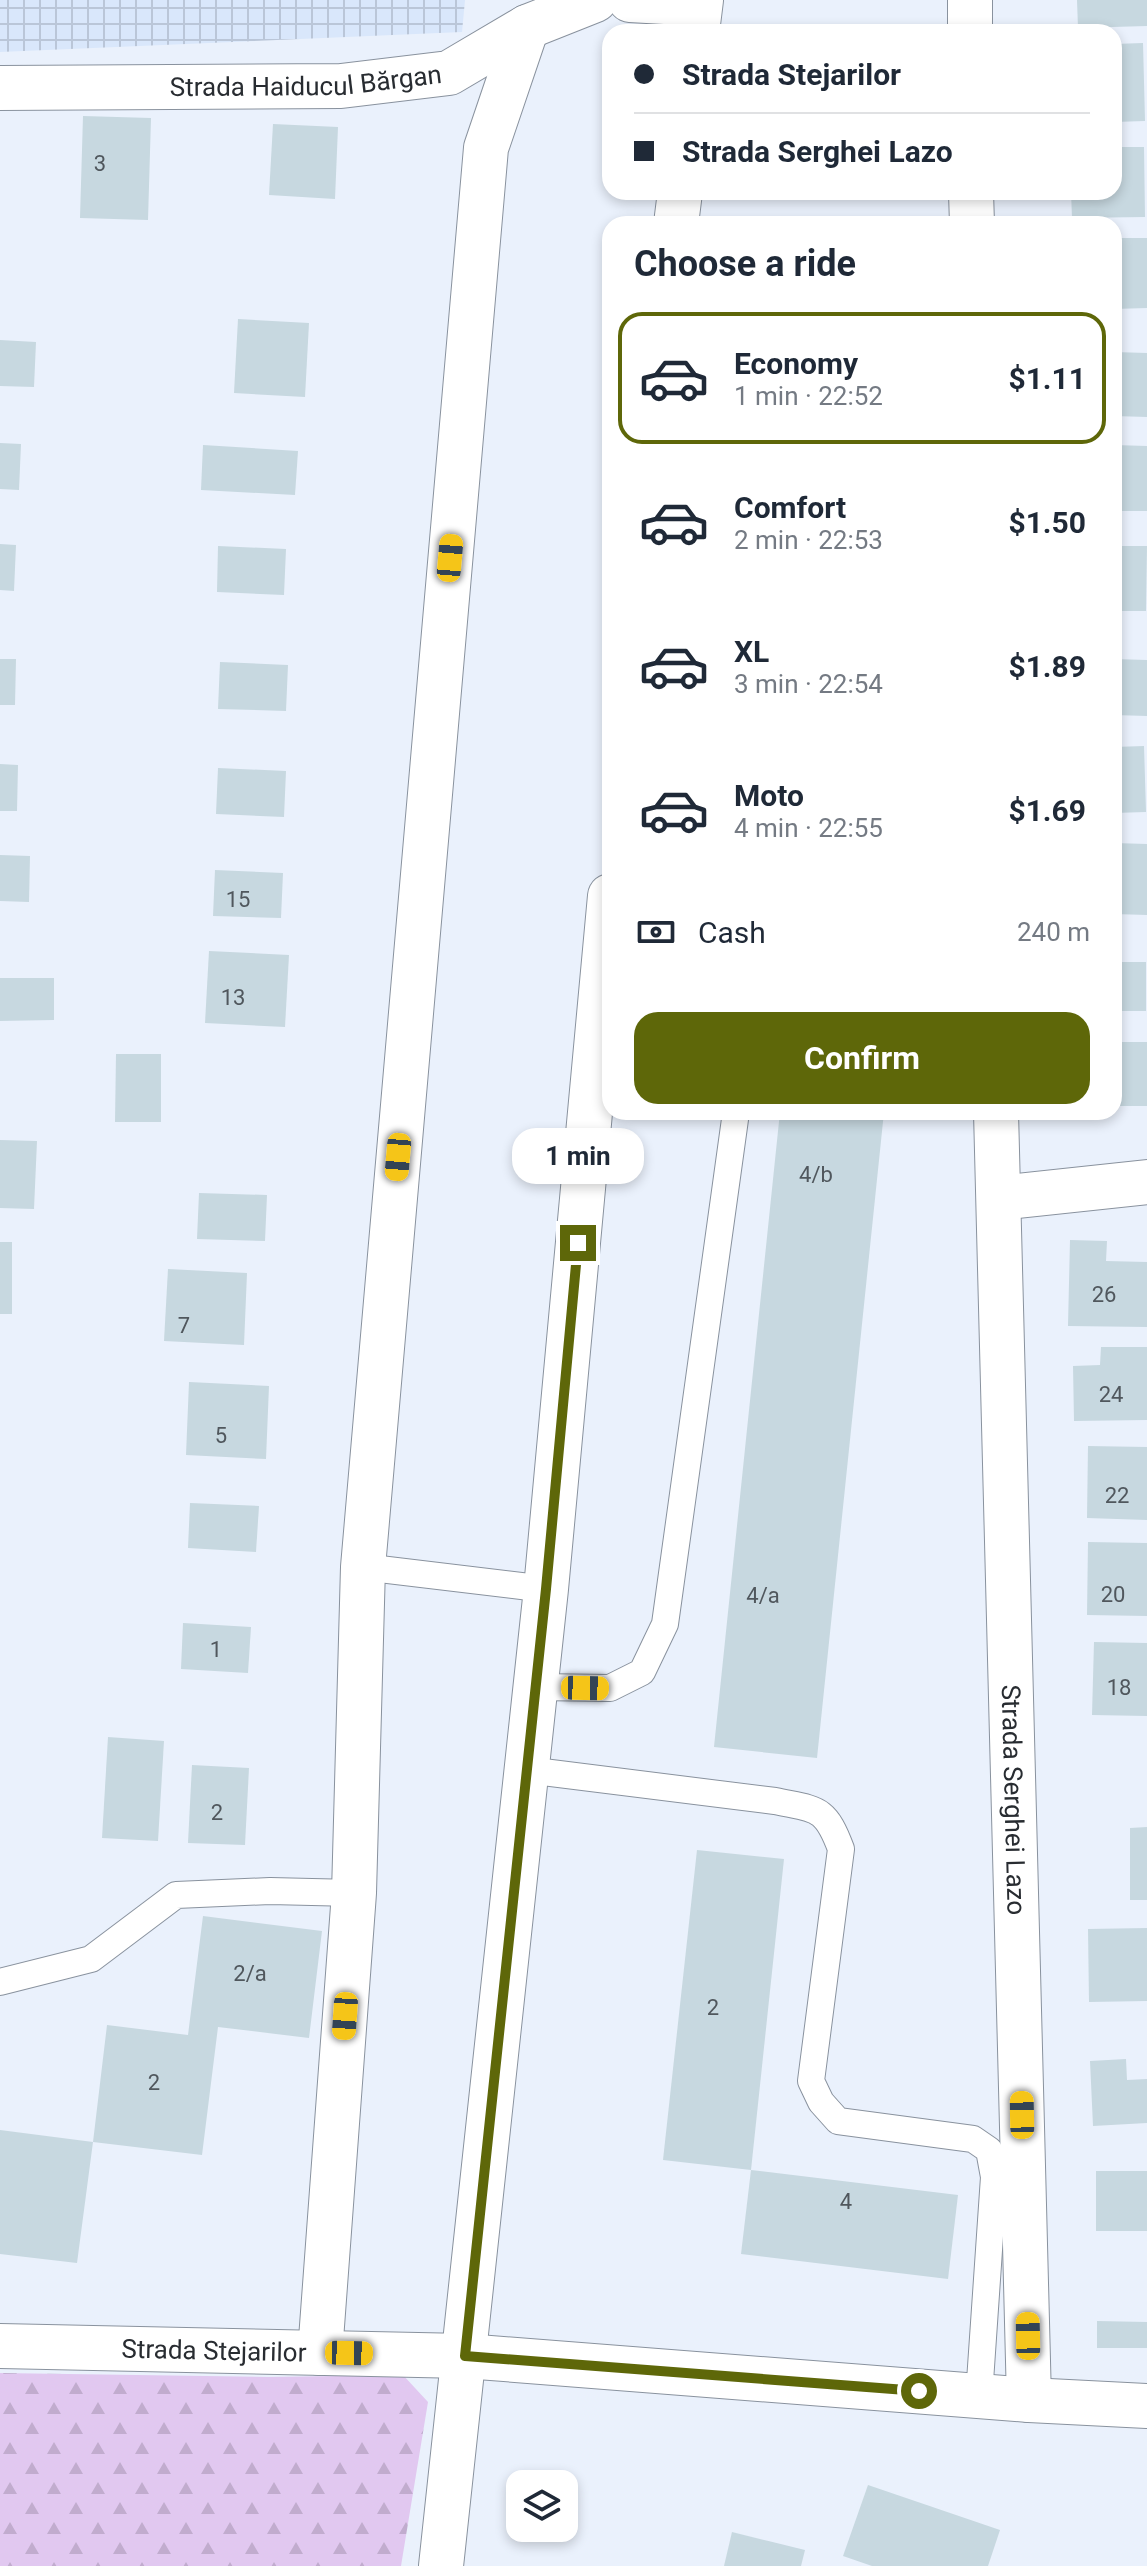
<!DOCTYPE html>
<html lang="en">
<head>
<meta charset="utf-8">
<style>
  :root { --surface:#fff; --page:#f2f2f3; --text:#1f2937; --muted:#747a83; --line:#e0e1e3; --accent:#5e6709 }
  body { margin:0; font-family:Roboto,sans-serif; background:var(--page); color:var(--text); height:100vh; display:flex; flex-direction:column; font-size:30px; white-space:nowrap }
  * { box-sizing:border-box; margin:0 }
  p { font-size:26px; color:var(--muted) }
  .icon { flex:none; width:44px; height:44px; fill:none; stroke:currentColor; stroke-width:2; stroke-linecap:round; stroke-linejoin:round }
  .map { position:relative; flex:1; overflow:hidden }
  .drawer { position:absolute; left:602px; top:216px; width:520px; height:904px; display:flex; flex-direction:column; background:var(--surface); border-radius:24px; box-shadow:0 4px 12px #0003 }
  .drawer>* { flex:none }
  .guide { position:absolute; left:602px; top:24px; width:520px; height:176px; border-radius:24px; box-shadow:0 4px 12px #0003; display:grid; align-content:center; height:176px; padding:0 32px; background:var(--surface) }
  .controls { position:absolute; left:506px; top:2470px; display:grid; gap:16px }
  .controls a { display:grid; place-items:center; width:72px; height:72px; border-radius:16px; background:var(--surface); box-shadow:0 4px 12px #0003; font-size:40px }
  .end { position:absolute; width:36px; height:36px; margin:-18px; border:10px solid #5e6709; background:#fff; box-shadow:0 0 0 4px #fff }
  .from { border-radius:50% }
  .bubble { position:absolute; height:56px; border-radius:24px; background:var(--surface); box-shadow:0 4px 12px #0003; font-size:26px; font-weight:700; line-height:56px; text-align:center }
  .car { position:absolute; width:24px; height:48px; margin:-24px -12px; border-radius:10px; box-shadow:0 0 6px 2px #0007; background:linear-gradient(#f5c518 24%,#345 0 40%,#f5c518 0 76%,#345 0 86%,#f5c518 0) }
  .guide b { display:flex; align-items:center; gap:28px; height:76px; font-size:30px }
  .guide b+b { border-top:2px solid var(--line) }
  .guide i { width:20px; height:20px; background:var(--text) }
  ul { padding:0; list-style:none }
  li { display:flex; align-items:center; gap:24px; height:132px; margin:0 16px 12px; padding:0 16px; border:4px solid transparent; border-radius:24px }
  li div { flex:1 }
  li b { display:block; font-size:30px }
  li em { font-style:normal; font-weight:700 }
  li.selected { border-color:var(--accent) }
  li>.icon { width:72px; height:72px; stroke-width:1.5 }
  h2 { padding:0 32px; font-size:36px; line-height:96px }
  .pay { display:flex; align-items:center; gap:20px; height:88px; padding:0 32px; font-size:30px }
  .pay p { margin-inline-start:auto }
  .button { display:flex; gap:16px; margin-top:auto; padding:16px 32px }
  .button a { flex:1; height:92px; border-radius:24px; background:var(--accent); color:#fff; font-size:32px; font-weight:700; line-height:92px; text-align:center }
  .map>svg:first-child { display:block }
  .industrial { fill:url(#industrial-grid) }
  .forest { fill:url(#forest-firs) }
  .building { fill:#c7d8e0 }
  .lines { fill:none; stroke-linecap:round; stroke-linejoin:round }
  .lane-casing { stroke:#89929e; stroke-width:28 }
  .street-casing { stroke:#89929e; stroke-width:46 }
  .secondary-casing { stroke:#89929e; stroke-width:46 }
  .lane { stroke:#fff; stroke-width:26 }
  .street { stroke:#fff; stroke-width:44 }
  .secondary { stroke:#fff; stroke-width:44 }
  .route { stroke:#5e6709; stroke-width:10 }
  .labels { text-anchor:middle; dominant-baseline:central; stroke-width:7; stroke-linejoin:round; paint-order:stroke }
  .number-label { font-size:22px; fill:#50575d }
  .street-label { font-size:26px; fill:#282c31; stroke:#fefefe }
</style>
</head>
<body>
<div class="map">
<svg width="1147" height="2566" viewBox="0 0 1147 2566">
  <defs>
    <pattern id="industrial-grid" width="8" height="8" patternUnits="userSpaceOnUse" patternTransform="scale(2)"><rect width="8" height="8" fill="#d9e7fb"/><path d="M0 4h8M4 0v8" fill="none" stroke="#bac6d8"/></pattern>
    <pattern id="forest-firs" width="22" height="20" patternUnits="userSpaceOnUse" patternTransform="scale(2)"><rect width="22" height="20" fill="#e1c8f0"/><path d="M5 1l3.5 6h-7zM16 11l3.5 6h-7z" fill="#c1acce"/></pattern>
  </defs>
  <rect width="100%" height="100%" fill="#eaf1fc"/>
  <path class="industrial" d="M0 0H465L462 32 0 52Z"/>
  <path class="forest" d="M0 2373 268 2377 403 2375 428 2402 401 2566H0Z"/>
  <g class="building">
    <path d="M1077 0H1147V26L1078 28Z"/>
    <path d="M1143 43 1145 121 1114 122V44Z"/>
    <path d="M83 116 151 118 148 220 80 218Z"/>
    <path d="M273 124 338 127 335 199 269 195Z"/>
    <path d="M1114 147H1144L1145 217 1072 218 1071 192H1114Z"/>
    <path d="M1114 238H1147V308L1114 309Z"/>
    <path d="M238 319 309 323 305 397 234 393Z"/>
    <path d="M0 340 36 342 34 387 0 386Z"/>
    <path d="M1114 352 1147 353V417L1114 416Z"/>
    <path d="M0 443 21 444 19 490 0 489Z"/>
    <path d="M203 445 298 451 295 495 201 490Z"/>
    <path d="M1114 445 1147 446V511H1114Z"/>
    <path d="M0 544 16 545 14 591 0 590Z"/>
    <path d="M218 546 286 549 284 595 217 592Z"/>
    <path d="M1114 546H1147L1146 611H1114Z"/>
    <path d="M0 659H16L15 705H0Z"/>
    <path d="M1114 659 1147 660V716L1114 715Z"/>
    <path d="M220 662 288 665 286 711 218 709Z"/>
    <path d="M1144 746 1146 812 1114 813V747Z"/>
    <path d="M0 764 18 765 17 811H0Z"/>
    <path d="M218 768 286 771 284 817 216 814Z"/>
    <path d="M1114 843 1147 844V915L1114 914Z"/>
    <path d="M0 855 30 856 29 902 0 901Z"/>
    <path d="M215 870 283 873 281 918 213 916Z"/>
    <path d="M209 951 289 955 285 1027 205 1023Z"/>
    <rect x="1114" y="962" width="32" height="49"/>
    <path d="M0 978H54V1020L0 1021Z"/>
    <rect x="1114" y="1042" width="33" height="64"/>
    <path d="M116 1054H161V1122H115Z"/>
    <path d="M780 1112H884L817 1758 714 1747Z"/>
    <path d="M0 1140 37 1141 34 1209 0 1208Z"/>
    <path d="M199 1193 267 1195 265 1241 197 1239Z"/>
    <path d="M1070 1240 1107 1241 1106 1261 1147 1262V1327L1068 1326Z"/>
    <rect x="0" y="1242" width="12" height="72"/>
    <path d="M168 1269 247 1273 244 1345 164 1341Z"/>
    <path d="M1101 1347H1147V1420L1074 1421 1073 1366 1100 1365Z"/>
    <path d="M189 1382 269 1386 266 1459 186 1455Z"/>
    <path d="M1088 1446 1147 1447V1520L1087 1518Z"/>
    <path d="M190 1503 259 1506 256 1552 188 1548Z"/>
    <path d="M1088 1542 1147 1543V1616L1087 1615Z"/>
    <path d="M183 1623 251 1627 248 1673 181 1669Z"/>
    <path d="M1094 1642 1147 1643V1716L1092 1715Z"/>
    <path d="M108 1737 164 1741 158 1841 102 1838Z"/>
    <path d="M192 1765 249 1768 245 1845 188 1843Z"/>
    <path d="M1147 1827V1900H1130V1828Z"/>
    <path d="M697 1850 784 1859 751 2170 663 2160Z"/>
    <path d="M203 1916 322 1931 309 2038 218 2027 202 2155 93 2142 77 2263 0 2254V2130L93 2142 107 2025 188 2035Z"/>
    <path d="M1147 1928V2001L1089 2002 1088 1929Z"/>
    <path d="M1126 2059 1127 2080 1147 2079V2123L1093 2126 1090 2061Z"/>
    <path d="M751 2170 958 2195 948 2279 741 2254Z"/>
    <rect x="1096" y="2171" width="51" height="60"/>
    <path d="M1097 2321 1147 2322V2348H1097Z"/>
    <path d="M868 2485 1000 2530 988 2566H872L843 2556Z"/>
    <path d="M732 2532 805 2550 801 2566H724Z"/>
  </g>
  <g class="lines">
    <g class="lane-casing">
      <g id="lane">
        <path d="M363 1567 546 1589"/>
        <path d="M535 1687 610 1688 642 1672 665 1624 736 1112"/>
        <path d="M527 1770 775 1801C817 1810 825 1806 841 1849L811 2081 821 2102 838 2121 973 2139 989 2150 994 2177 979 2396"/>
        <path d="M0 1982 91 1959 176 1895 270 1891 354 1893"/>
      </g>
    </g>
    <g class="street-casing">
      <g id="street">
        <path d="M630 0 700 4"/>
        <path d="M970 0V32"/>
        <path id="s1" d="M0 88 341 86 449 73 527 27 595 0"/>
        <path d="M971 192 972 224"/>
        <path id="s2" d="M996 1112 1029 2400"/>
        <path d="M999 1198 1147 1182"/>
        <path id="s3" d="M0 2346 465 2356 1029 2400 1147 2406"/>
        <path d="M320 2353 354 1893 363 1567 486 148 527 27"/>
      </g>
    </g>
    <g class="secondary-casing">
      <g id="secondary">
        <path d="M697 32 701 0"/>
        <path d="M676 224 680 192"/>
        <path d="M441 2566 546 1589 610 896"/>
      </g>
    </g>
    <use href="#lane" class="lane"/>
    <use href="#street" class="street"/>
    <use href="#secondary" class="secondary"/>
  </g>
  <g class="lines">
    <path class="route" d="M578 1243 546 1589 465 2356 919 2391"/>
  </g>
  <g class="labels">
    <g class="number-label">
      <text x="100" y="163">3</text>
      <text x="238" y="899">15</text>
      <text x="233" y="997">13</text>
      <text x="816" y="1174">4/b</text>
      <text x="1104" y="1294">26</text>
      <text x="184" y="1325">7</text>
      <text x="1111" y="1394">24</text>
      <text x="221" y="1435">5</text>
      <text x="1117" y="1495">22</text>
      <text x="1113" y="1594">20</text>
      <text x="763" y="1595">4/a</text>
      <text x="216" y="1649">1</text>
      <text x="1119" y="1687">18</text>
      <text x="217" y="1812">2</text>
      <text x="250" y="1973">2/a</text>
      <text x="713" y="2007">2</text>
      <text x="154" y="2082">2</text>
      <text x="846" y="2201">4</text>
    </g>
    <g class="street-label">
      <text stroke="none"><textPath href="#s1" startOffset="306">Strada Haiducul Bărgan</textPath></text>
      <text stroke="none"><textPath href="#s2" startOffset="688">Strada Serghei Lazo</textPath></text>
      <text stroke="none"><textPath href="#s3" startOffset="214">Strada Stejarilor</textPath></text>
    </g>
  </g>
</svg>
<div class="controls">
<a><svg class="icon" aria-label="layers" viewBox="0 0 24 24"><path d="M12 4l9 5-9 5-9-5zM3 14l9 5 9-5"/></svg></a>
</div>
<i class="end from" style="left:919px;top:2391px"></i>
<i class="end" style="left:578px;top:1243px"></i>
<div class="bubble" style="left:512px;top:1128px;width:132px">1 min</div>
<i class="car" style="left:450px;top:558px;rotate:5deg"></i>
<i class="car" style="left:398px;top:1157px;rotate:185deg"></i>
<i class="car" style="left:585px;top:1688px;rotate:91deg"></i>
<i class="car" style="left:345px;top:2016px;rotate:184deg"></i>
<i class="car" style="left:1022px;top:2115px;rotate:359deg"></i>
<i class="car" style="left:1028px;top:2336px;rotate:359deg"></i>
<i class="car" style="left:349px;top:2353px;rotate:91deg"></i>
<div class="guide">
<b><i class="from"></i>Strada Stejarilor</b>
<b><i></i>Strada Serghei Lazo</b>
</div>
<section class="drawer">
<h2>Choose a ride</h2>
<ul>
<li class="selected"><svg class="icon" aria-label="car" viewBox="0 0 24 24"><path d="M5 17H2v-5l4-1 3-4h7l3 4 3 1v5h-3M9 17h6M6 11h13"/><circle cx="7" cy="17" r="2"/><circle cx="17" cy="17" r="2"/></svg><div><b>Economy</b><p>1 min · 22:52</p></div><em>$1.11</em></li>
<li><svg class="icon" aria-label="car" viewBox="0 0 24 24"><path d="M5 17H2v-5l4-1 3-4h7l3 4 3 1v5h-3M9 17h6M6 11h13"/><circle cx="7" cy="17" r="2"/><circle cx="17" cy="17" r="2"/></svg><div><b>Comfort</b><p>2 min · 22:53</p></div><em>$1.50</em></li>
<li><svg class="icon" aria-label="car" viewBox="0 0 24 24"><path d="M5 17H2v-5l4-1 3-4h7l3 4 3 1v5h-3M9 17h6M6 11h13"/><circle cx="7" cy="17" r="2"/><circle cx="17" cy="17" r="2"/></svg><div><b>XL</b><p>3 min · 22:54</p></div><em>$1.89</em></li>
<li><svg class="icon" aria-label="car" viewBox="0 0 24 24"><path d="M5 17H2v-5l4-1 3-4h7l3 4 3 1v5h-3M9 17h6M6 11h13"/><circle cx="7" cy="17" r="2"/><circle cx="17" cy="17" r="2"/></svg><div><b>Moto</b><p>4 min · 22:55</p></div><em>$1.69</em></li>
</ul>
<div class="pay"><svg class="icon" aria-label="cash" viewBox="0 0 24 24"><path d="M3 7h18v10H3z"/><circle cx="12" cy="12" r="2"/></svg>Cash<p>240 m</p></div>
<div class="button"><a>Confirm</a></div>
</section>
</div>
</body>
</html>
